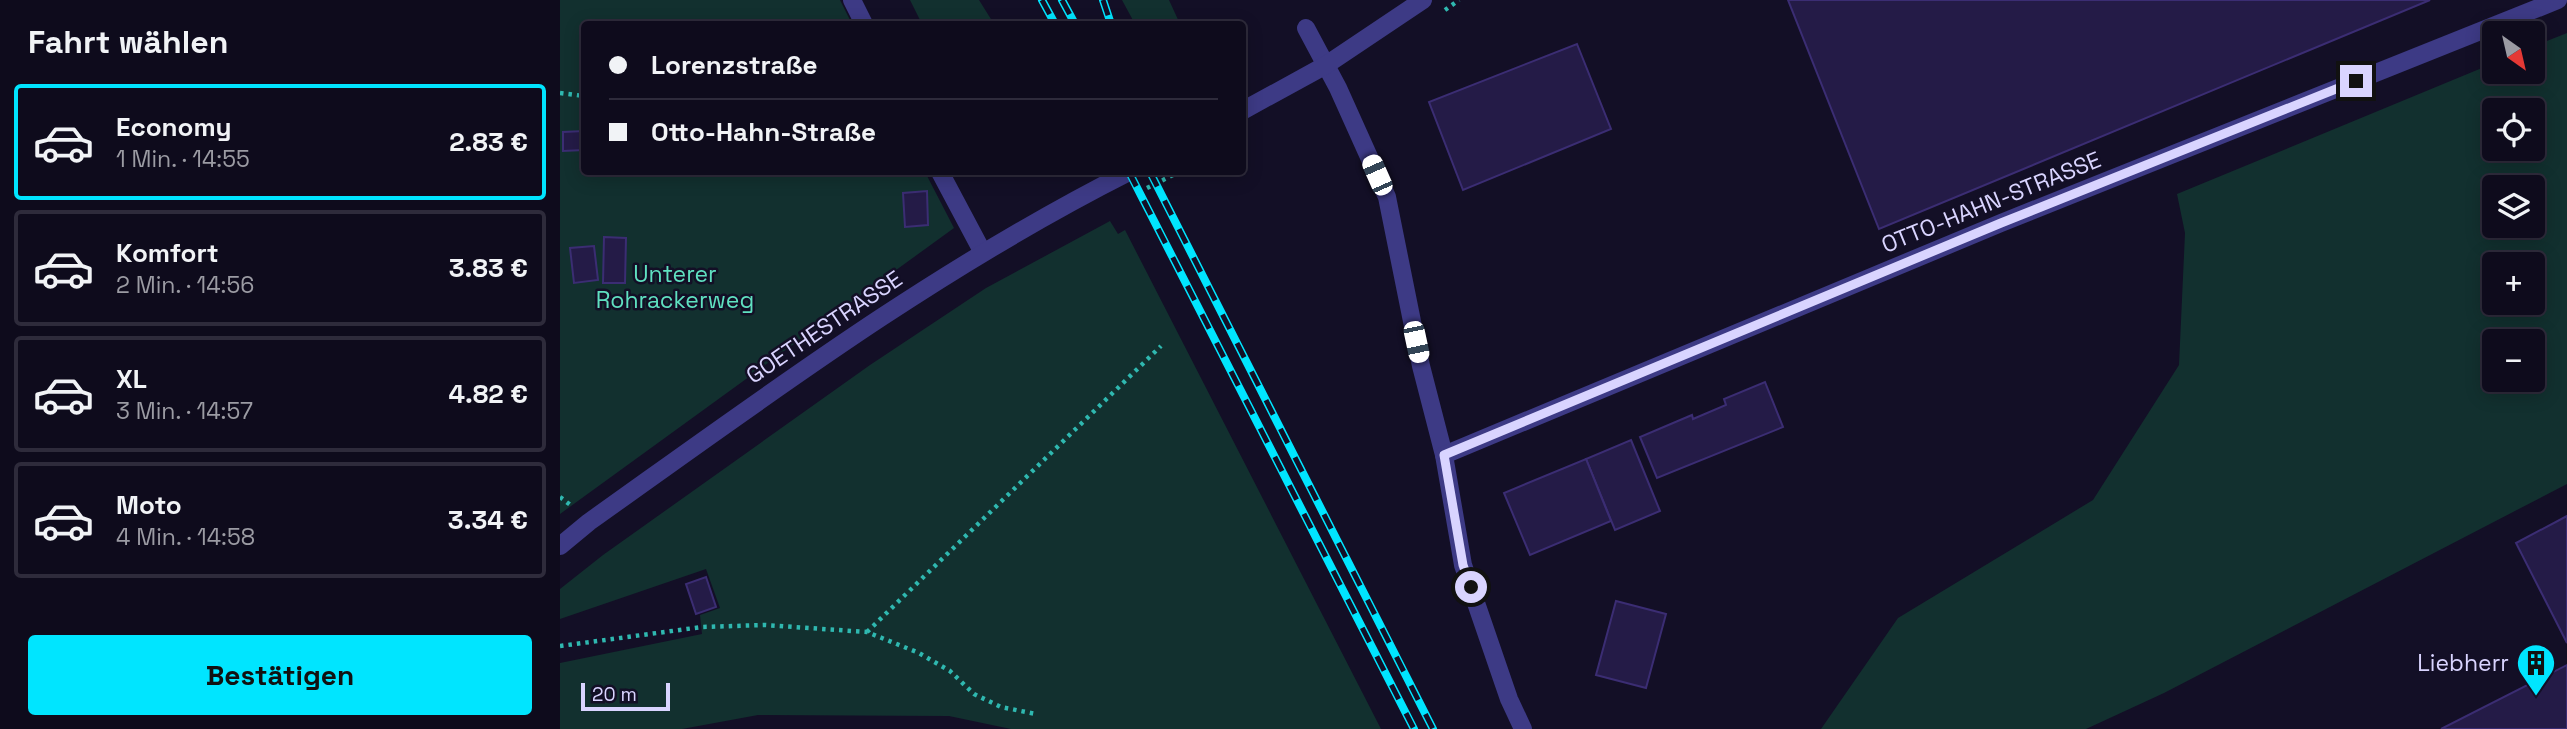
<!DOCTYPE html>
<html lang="de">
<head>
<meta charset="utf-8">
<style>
  :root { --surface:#0e0b1c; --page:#1c1929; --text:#f1f3f6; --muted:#9b9ba3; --line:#2e2b3b; --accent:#00e5ff }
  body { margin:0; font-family:"Space Grotesk",sans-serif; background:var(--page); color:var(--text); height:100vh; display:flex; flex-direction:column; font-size:26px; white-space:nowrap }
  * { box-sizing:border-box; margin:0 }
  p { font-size:23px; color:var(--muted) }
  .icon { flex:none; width:38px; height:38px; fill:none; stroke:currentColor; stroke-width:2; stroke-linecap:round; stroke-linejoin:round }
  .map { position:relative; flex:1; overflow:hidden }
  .side { display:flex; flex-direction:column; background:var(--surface); width:560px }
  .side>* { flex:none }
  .top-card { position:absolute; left:21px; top:21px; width:665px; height:154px; border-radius:7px; box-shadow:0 4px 18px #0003,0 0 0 2px var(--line); display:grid; align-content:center; height:154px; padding:0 28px; background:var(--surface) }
  .needle { width:46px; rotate:146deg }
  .tools { position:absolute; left:1922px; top:21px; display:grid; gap:14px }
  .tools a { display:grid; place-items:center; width:63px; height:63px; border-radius:7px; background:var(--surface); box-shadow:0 4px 18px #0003,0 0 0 2px var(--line); font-size:35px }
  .scale { position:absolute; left:21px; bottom:18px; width:89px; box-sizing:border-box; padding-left:7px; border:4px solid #d9d4ff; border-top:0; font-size:19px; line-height:24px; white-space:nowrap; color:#d9d4ff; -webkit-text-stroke:5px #130f26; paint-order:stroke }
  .end { position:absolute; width:32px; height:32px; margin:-16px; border:9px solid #d9d4ff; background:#111; box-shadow:0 0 0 4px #111 }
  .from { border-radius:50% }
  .car { position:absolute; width:21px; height:42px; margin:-21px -10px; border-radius:9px; box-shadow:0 0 5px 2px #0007; background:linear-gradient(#fff 24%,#345 0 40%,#fff 0 76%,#345 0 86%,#fff 0) }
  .top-card b { display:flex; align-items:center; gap:24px; height:66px; font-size:26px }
  .top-card b+b { border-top:2px solid var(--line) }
  .top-card i { width:18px; height:18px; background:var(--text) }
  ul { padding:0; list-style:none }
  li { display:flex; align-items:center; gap:21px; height:116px; margin:0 14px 10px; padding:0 14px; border:4px solid var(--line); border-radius:7px }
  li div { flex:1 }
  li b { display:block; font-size:26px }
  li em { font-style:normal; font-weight:700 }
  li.selected { border-color:var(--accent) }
  li>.icon { width:63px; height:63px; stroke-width:1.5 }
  h2 { padding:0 28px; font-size:32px; line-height:84px }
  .primary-button { display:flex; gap:14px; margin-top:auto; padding:14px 28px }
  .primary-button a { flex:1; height:80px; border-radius:7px; background:var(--accent); color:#111; font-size:28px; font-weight:700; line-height:80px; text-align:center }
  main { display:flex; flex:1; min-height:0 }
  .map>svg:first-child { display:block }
  .green { fill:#12302f; fill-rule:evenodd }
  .building { fill:#241b47; stroke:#3b2d73; stroke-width:2 }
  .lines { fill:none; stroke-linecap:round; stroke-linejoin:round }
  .path { stroke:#2fb8b0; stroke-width:4.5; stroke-dasharray:3.5 5; stroke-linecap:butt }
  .minor { stroke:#3d3a85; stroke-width:18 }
  .rail-casing { stroke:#00e5ff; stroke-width:8 }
  .rail { stroke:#130f26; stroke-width:5; stroke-dasharray:16; stroke-linecap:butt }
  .route { stroke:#d9d4ff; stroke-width:9 }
  .labels { text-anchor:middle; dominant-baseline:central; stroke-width:5; stroke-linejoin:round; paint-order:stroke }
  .street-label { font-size:23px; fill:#d9d4ff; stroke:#130f26 }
  .park-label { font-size:23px; fill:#5fe0c0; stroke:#130f26 }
  .poi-label { font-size:23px; fill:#d9d4ff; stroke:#130f26; text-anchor:end }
</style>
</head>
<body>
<main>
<section class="side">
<h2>Fahrt wählen</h2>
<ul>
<li class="selected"><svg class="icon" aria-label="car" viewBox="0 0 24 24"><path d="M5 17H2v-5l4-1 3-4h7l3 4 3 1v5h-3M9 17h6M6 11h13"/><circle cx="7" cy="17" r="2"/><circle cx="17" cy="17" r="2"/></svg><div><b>Economy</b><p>1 Min. · 14:55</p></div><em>2.83 €</em></li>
<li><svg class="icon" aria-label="car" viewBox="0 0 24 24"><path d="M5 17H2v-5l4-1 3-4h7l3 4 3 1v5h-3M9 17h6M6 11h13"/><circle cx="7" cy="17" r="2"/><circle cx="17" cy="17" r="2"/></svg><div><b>Komfort</b><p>2 Min. · 14:56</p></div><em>3.83 €</em></li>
<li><svg class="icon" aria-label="car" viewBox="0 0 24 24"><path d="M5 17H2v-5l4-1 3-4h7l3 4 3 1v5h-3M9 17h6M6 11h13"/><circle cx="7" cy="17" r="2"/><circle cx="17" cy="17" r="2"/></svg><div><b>XL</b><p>3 Min. · 14:57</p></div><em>4.82 €</em></li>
<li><svg class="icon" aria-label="car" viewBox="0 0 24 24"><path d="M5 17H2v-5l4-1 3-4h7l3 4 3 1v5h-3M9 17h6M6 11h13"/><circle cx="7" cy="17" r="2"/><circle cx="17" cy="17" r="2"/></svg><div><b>Moto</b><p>4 Min. · 14:58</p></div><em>3.34 €</em></li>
</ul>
<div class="primary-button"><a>Bestätigen</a></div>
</section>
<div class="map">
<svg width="2007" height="729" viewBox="0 0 2007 729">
  <rect width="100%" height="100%" fill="#130f26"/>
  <g class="green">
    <path d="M0 0H280L292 24H24V172H365L394 228 0 514Z"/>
    <path d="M350 0H419L434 24H362Z"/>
    <path d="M562 0H609L620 24H575Z"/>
    <path d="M2007 33V484L1604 693 1526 729H1261L1338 618 1533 500 1619 365 1625 233 1617 194 1934 63V72H1972V47ZM1972 110V149H1934V110ZM1972 187V226H1934V187ZM1972 264V303H1934V264ZM1972 341V380H1934V341Z"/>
    <path d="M550 221 558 234 565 230 821 729H451L389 716 198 715 122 729H0V663L142 634 140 615 160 608 146 569 0 619V589L43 555 310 365 426 288Z"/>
  </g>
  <g class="building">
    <path d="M1228 0H1870L1319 229Z"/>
    <path d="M1017 44 1051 129 903 190 869 102Z"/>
    <path d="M24 131V150L3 151V132Z"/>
    <path d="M367 191 368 225 345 227 343 193Z"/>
    <path d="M44 237 66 238 65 283H43Z"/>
    <path d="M34 246 38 280 14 283 10 248Z"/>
    <path d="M1205 382 1223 427 1097 478 1080 437 1132 415 1133 419 1166 405 1164 399Z"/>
    <path d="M1071 440 1100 511 1055 530 1026 459Z"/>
    <path d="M1026 459 1051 521 970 555 944 493Z"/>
    <path d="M2007 516V643L1956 543Z"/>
    <path d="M146 577 156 607 136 614 126 584Z"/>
    <path d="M1056 601 1106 614 1086 688 1036 675Z"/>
    <path d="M2007 665V729H1881Z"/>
  </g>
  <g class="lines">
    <g class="path">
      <path d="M885 10 899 0"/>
      <path d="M0 93 24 96"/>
      <path d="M587 188 619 172"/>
      <path d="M0 497 13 507"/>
      <path d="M307 632 601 346"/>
      <path d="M0 646 142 627 205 625 307 632 359 653 390 671 414 694 441 707 476 714"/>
    </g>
    <g class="minor">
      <path d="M292 0 304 24"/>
      <path d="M746 28 778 88 827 197 861 366 884 455 903 565 949 699 963 729"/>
      <path d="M682 111 766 65 863 0"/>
      <path d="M380 172 422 251"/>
      <path d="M884 455 1441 223 1998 0"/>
      <path d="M0 546 29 522C206 396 375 270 569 172"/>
    </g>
    <g class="rail-casing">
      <g id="rail">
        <path d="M482 0 495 24"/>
        <path d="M502 0 515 24"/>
        <path d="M543 0 551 24"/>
        <path d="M569 172 854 729"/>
        <path d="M590 172 873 729"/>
      </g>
    </g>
    <use href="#rail" class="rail"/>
  </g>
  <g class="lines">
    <path class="route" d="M911 587 903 565 884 455 1441 223 1796 81"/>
  </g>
  <defs>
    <g id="building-pin" transform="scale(2.0125)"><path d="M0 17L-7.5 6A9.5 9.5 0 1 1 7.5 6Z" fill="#00e5ff" stroke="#130f26"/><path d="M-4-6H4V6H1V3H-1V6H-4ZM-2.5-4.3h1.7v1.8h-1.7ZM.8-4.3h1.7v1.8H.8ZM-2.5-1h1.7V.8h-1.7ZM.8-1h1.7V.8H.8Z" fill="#111"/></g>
  </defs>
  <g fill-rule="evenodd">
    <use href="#building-pin" x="1976" y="663"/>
  </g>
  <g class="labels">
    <g class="street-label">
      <text transform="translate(1431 202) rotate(-22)">OTTO-HAHN-STRASSE</text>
      <text transform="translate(264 327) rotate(-34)">GOETHESTRASSE</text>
    </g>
    <g class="park-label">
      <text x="115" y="274">Unterer<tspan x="115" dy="26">Rohrackerweg</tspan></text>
    </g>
    <g class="poi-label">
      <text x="1949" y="663">Liebherr</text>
    </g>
  </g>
</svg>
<div class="tools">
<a><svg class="needle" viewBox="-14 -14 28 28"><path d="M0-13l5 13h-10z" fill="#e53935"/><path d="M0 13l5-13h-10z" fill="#9b9ba3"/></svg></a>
<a><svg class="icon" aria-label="locate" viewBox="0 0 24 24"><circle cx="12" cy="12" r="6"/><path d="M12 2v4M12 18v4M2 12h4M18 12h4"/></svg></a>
<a><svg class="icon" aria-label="layers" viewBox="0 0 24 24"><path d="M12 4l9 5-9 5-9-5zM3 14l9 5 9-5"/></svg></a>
<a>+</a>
<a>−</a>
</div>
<div class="scale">20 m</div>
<i class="end from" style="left:911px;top:587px"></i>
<i class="end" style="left:1796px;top:81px"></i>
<i class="car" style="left:817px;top:175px;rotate:336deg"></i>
<i class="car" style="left:856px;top:342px;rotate:168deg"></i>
<div class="top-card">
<b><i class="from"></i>Lorenzstraße</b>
<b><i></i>Otto-Hahn-Straße</b>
</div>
</div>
</main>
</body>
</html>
